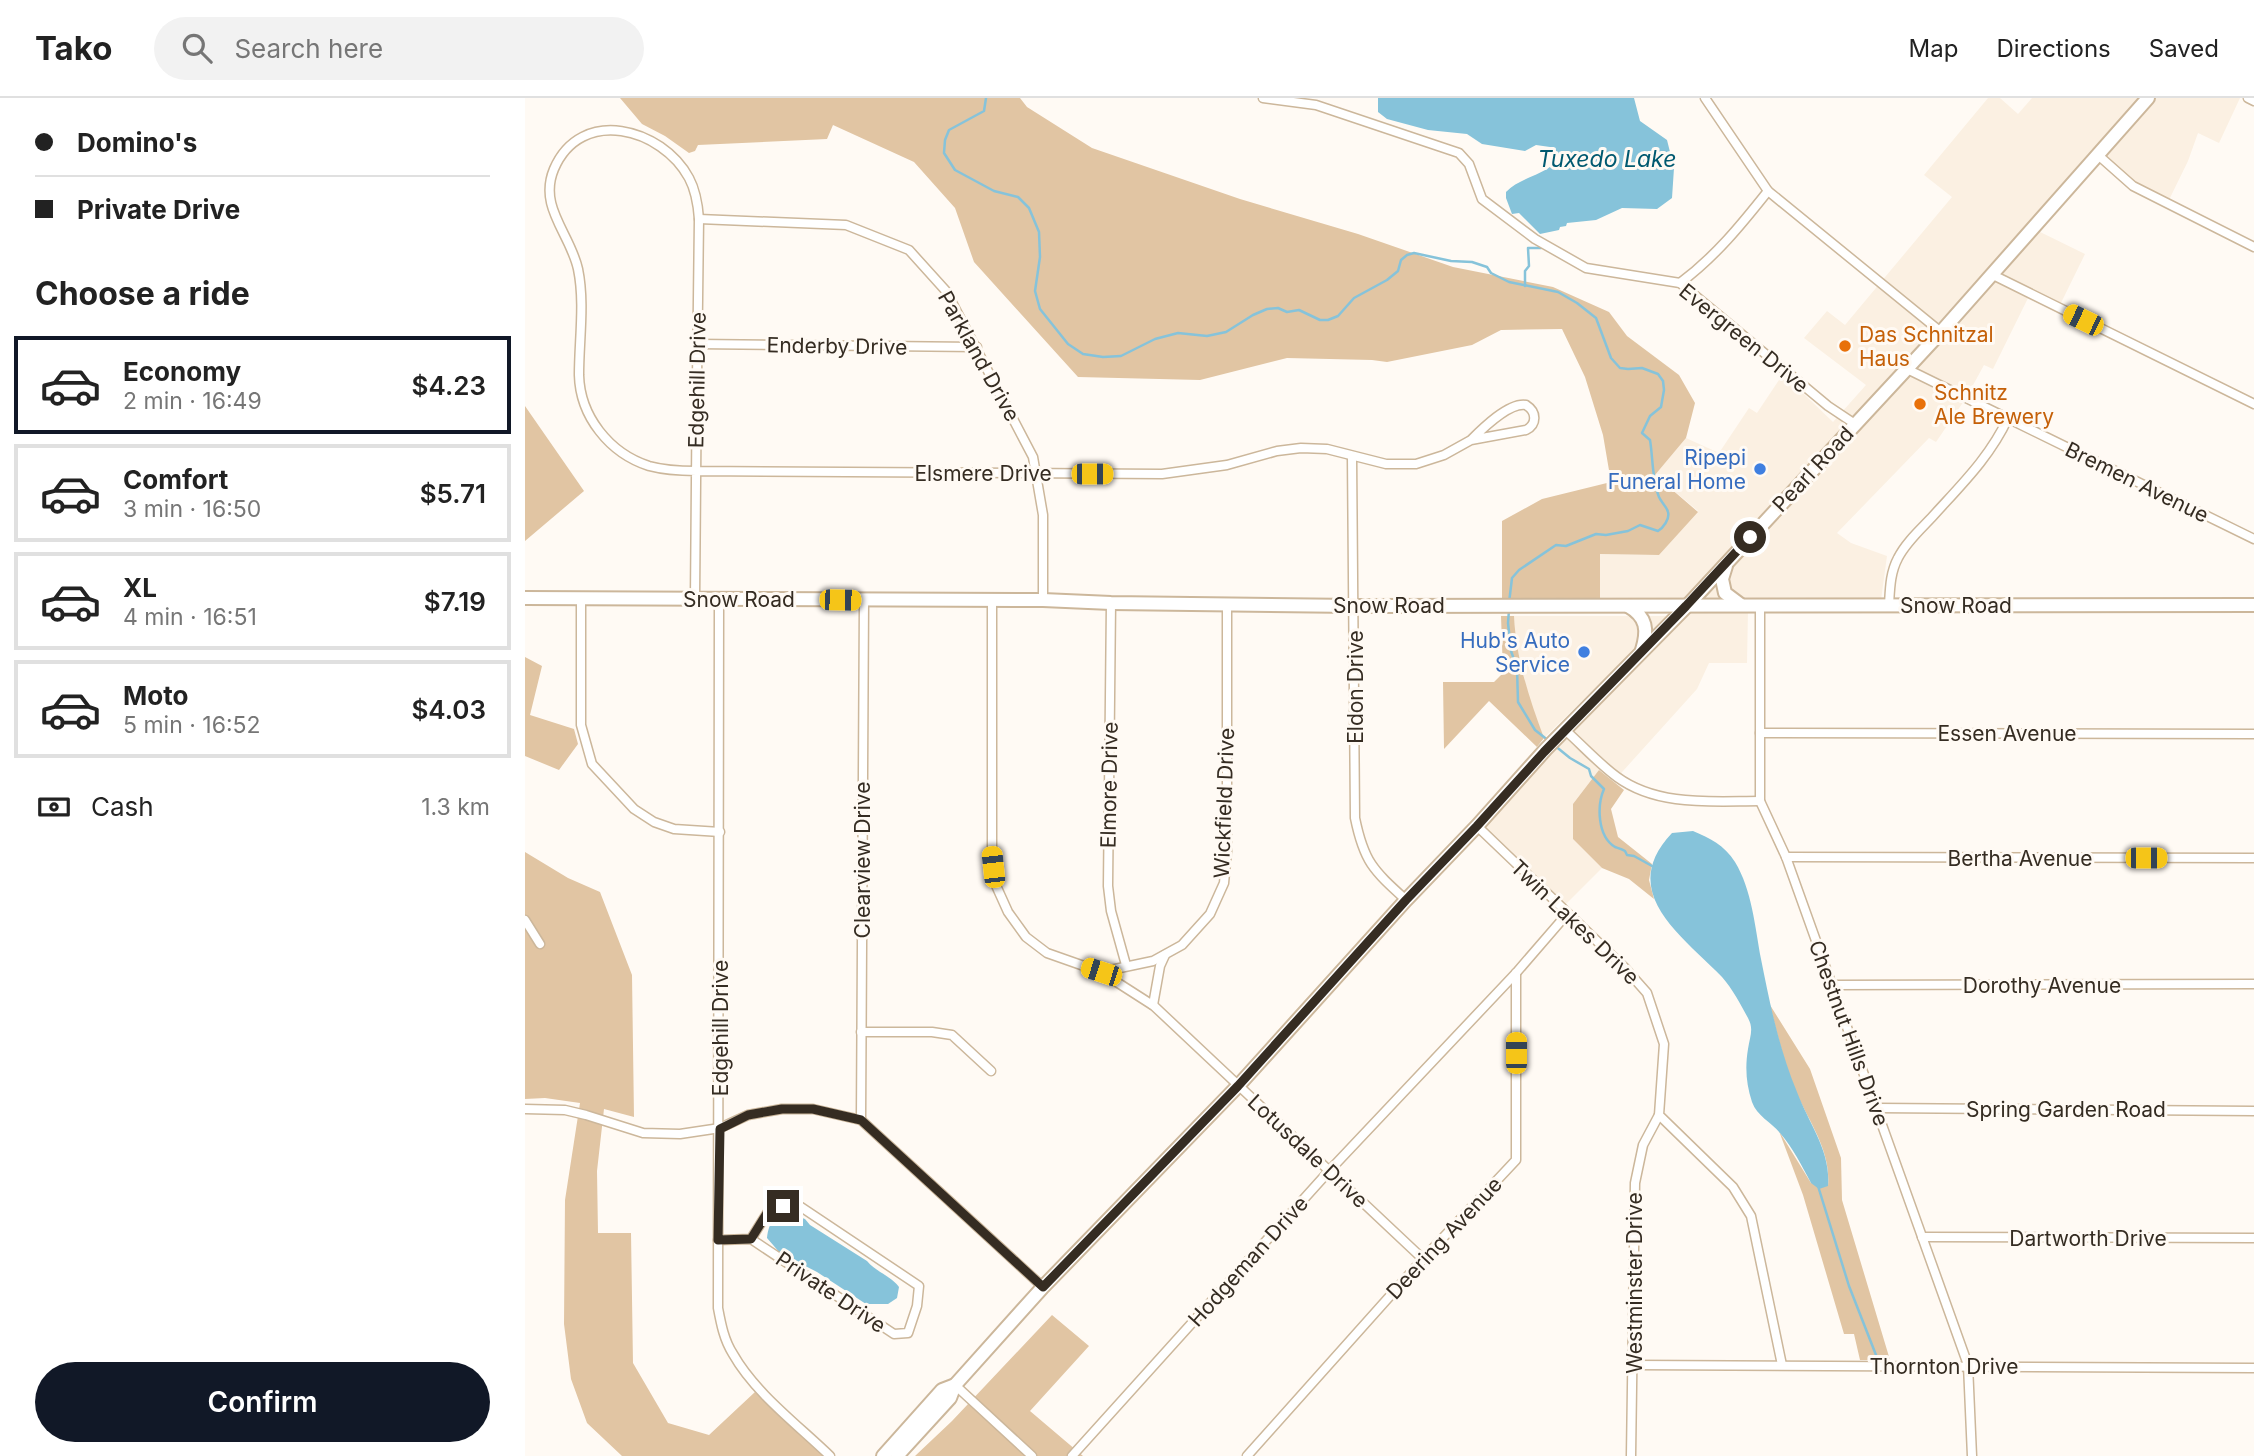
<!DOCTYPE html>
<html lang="en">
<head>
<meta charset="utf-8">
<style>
  :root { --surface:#fff; --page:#f2f2f2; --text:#222; --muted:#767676; --line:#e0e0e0; --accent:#111827 }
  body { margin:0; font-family:Inter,sans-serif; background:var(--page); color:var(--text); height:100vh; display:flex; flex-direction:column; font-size:26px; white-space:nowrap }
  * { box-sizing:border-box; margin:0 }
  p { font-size:23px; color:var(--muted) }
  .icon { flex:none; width:38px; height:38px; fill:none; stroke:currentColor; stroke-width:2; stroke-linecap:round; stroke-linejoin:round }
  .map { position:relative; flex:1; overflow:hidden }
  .side { display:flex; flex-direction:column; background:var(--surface); width:525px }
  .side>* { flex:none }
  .banner { display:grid; align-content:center; height:154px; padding:0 35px; background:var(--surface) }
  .end { position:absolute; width:32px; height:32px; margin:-16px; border:9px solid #352c22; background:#fff; box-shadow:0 0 0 4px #fff }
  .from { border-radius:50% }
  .car { position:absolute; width:21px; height:42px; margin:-21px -10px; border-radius:9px; box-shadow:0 0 5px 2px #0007; background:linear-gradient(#f5c518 24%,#345 0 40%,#f5c518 0 76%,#345 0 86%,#f5c518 0) }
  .banner b { display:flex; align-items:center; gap:24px; height:66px; font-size:26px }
  .banner b+b { border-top:2px solid var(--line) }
  .banner i { width:18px; height:18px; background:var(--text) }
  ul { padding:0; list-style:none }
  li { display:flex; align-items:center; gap:21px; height:98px; margin:0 14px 10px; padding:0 21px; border:4px solid var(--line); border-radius:0px }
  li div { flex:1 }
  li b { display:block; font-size:26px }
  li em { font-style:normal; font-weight:600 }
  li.current { border-color:var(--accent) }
  li>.icon { width:63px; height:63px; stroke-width:1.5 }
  h2 { padding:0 35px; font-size:32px; line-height:84px }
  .pay { display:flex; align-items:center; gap:18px; height:77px; padding:0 35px; font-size:26px }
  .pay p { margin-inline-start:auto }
  .cta { display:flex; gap:14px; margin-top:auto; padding:14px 35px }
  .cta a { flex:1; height:80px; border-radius:42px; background:var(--accent); color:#fff; font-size:28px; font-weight:600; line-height:80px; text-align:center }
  header { display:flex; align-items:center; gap:42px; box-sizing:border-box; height:98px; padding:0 35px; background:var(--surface); border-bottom:2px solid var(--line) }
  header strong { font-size:33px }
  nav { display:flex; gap:38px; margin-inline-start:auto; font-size:24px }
  .search { width:490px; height:63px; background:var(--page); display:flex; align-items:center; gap:18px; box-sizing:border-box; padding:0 24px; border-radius:38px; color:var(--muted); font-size:26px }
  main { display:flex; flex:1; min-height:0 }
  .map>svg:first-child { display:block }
  .built { fill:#fbf0e2 }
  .green { fill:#e1c5a3 }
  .water { fill:#86c3da }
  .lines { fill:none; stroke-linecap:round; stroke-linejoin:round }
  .stream { stroke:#86c3da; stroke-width:2.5 }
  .street-casing { stroke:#ccb79b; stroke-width:11 }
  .primary-casing { stroke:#ccb79b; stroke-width:16 }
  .street { stroke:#fff; stroke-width:8 }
  .primary { stroke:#fff; stroke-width:12 }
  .route { stroke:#352c22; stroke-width:9 }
  .food-dot { fill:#e8710a; stroke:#fffaf4; stroke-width:2.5 }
  .shop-dot { fill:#3f7fe0; stroke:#fffaf4; stroke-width:2.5 }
  .labels { text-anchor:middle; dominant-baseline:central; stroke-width:6; stroke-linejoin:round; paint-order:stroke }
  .food-label { font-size:21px; fill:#c56008; stroke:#fffaf4; text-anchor:start }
  .street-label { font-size:21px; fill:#352c22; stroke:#fffaf4 }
  .shop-label { font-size:21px; fill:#366cbe; stroke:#fffaf4; text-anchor:end }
  .water-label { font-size:23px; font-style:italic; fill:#005970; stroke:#fffaf4 }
</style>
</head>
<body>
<header>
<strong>Tako</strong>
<div class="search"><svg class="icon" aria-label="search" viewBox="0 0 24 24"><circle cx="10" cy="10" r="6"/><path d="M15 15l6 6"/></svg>Search here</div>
<nav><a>Map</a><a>Directions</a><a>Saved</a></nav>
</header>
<main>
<section class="side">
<div class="banner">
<b><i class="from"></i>Domino's</b>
<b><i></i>Private Drive</b>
</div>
<h2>Choose a ride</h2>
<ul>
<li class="current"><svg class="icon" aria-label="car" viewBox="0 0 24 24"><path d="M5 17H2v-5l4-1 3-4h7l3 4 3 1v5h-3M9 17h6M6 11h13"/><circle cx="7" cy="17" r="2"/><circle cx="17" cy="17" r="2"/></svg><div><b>Economy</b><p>2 min · 16:49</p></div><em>$4.23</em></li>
<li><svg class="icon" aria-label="car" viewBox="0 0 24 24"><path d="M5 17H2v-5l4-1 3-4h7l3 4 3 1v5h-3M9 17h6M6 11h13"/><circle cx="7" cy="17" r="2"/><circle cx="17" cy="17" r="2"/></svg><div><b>Comfort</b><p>3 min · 16:50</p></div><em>$5.71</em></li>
<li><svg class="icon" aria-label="car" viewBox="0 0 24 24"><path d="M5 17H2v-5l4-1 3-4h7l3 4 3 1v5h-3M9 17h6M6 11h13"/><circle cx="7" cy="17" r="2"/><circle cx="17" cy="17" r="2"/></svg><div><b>XL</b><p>4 min · 16:51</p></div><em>$7.19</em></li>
<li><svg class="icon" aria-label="car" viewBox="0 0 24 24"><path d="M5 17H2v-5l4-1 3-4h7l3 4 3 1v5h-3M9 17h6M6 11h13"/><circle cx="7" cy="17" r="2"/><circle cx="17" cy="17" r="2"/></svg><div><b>Moto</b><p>5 min · 16:52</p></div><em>$4.03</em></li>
</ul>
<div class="pay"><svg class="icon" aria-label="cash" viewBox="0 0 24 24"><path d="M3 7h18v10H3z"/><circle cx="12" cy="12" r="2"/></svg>Cash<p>1.3 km</p></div>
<div class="cta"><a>Confirm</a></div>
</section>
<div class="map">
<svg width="1729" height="1358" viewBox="0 0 1729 1358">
  <rect width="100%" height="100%" fill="#fffaf4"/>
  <g class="built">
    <path d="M1463 0H1475L1493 16 1507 0H1715L1694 45 1673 35 1663 63 1642 106 1602 84 1567 51 1501 127 1560 156 1534 209 1505 196 1468 271 1459 267 1441 300 1411 344 1404 340 1312 435 1326 445 1362 458 1356 502H1075V456L1134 457 1173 413 1130 377 1161 340 1194 355 1224 310 1232 315 1258 276 1308 324 1341 287 1279 240 1302 213 1320 227 1427 99 1399 77Z"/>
    <path d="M1166 512H1223L1222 565H1184L1172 591 1089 683 1074 672 1048 741 1077 770 1039 808 957 729Z"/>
    <path d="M989 518H1143L1019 640 1004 600 990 540Z"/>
  </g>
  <g class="green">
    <path d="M95 0H495L502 9 567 50 715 101 833 136 928 169 1028 189 1084 214 1102 238 1154 277 1170 305 1161 340 1130 377 1173 414 1134 457 1075 456V502H977V423L1017 401 1086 384 1078 337 1060 279 1037 231 976 232 947 247 862 264 847 262 762 260 675 282 553 279 449 164 430 110 389 64 308 27 302 41 173 47 170 53 164 55 140 38 117 26Z"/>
    <path d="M0 308 59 393 0 443V451Z"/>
    <path d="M976 518H989C991 560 1004 600 1019 640L1012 649 964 603 919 651 918 584H969L978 575Z"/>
    <path d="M0 559 17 568 5 617 49 631 53 646 34 672 0 658Z"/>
    <path d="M1074 672 1099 692 1086 711 1093 739 1127 766 1124 782 1129 801 1104 781 1077 770 1048 741V706Z"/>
    <path d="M0 754 43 780 75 794 107 877 109 1019 79 1011 72 1073 73 1135H106L108 1265 143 1325 184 1337 230 1294 299 1358H97L62 1325 46 1281 39 1226 40 1102 55 1005 20 1000 0 1001Z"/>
    <path d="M1245 907 1285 971 1316 1060 1317 1102 1365 1262H1335L1329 1236H1319L1278 1097 1254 1033 1286 1085 1303 1088C1306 1054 1286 1027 1272 996 1260 968 1252 937 1245 907Z"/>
    <path d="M527 1217 564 1248 505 1313 558 1358H390L427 1323Z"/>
  </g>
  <g class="water">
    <path d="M853 0H1109L1115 23 1142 42 1149 70 1147 100 1132 111 1097 110 1071 122 1042 125 1041 128 1035 129 1034 132 1015 136 994 115 987 116 981 100V94C994 80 1016 78 1030 65V54L1025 49 1011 47 1000 53 957 46 942 36 903 32 862 21 853 14Z"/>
    <path d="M1168 733C1185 740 1199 747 1210 764 1227 792 1230 829 1236 861 1245 906 1254 951 1272 994 1284 1026 1306 1053 1303 1088L1294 1091 1286 1085C1277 1068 1268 1050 1255 1035 1246 1024 1232 1018 1227 1004 1221 986 1220 969 1223 951 1225 938 1229 931 1223 920 1216 907 1207 890 1197 879 1157 838 1091 794 1147 735Z"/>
    <path d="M264 1115 280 1121 285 1127 342 1163C351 1174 366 1178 374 1189L372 1200 363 1206H341L292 1174 255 1155 242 1140C244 1124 248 1120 264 1115Z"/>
  </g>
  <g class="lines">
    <g class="stream">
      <path d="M461 0 459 13 424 32 420 42 419 55 430 72 469 93 493 99 504 110 514 134 515 159 510 193 515 211 543 246 558 256 578 259 596 258 630 241 653 235 682 238 701 234 728 217 742 211 753 210 762 214 774 212 795 222H803L813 218 829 200 862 182 873 173 876 162 882 157 889 155 926 163 947 164 962 169 966 175 984 184 1033 194 1052 205 1071 220 1086 260 1095 270 1103 271 1117 270 1133 276 1138 283 1139 292 1136 309 1125 318 1117 335 1125 342C1128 360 1127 382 1134 399 1136 404 1142 409 1143 414 1145 421 1138 430 1133 433L1115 427 1103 433 1081 437 1071 436 1041 448 1031 447 994 472 987 480 984 505"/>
      <path d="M1000 188V173L1004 168 1003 150H1016"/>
      <path d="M984 512 983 525 986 553 992 570 993 604 1010 632 1024 643"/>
      <path d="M1029 647 1045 660 1064 671 1066 678 1079 691C1072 707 1072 738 1090 749 1093 750 1097 751 1100 753L1102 757 1109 758 1127 768"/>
      <path d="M1293 1088 1324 1188 1351 1257"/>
    </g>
    <g class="street-casing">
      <g id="street">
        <path d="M738 0 791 7 934 55 944 66 957 101 1010 141 1061 170 1155 185 1303 308 1330 326"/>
        <path d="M1180 0 1243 93 1416 234"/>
        <path d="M1723 0 1729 3"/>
        <path d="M1573 57 1608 88 1729 149"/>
        <path d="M174 121 321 127 384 152 421 193 508 359 518 417V502"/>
        <path d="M1466 176 1729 306"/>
        <path d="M1155 185C1190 159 1216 127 1243 93"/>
        <path d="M172 246 452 249"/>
        <path d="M1382 271 1729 441"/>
        <path d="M827 358 830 720C839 764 848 772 881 802"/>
        <path d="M56 501V627L67 666 109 711 129 724 149 731 195 734"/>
        <path d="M170 501C171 374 172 248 174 121 173 107 171 93 164 80 137 30 56 8 29 71 13 109 45 135 53 171 60 205 54 242 54 277 55 318 84 355 124 368 139 372 155 373 171 373L637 376 702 367 752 353 776 350 802 351 861 366H891L919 357 946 342 1001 332C1012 326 1012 314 1001 307 984 304 957 331 946 342"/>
        <path d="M194 501 193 1210C196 1226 199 1242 208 1256 230 1295 273 1327 305 1358"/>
        <path d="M467 502V755L469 783 483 814 501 839 522 855 576 874 629 908 898 1161"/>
        <path d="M586 505 583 788 586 813 601 867"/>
        <path d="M1235 507V703L1261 759 1443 1267 1447 1358"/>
        <path d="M1364 507C1365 491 1365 475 1373 460 1381 444 1396 431 1408 418 1436 387 1465 359 1483 320"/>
        <path d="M1039 631C1057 647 1073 665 1092 679 1133 709 1188 703 1235 703"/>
        <path d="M1235 635 1729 636"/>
        <path d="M952 728 1099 869 1122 895 1139 946 1134 1017 1208 1089 1226 1118 1257 1267"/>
        <path d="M1261 759 1729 760"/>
        <path d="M0 822 15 846"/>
        <path d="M576 874 628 863 657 847 685 816 699 785 702 754V505"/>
        <path d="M1305 887 1729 886"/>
        <path d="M628 907 635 868 640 857"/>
        <path d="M336 934H407L427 937 466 973"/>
        <path d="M1352 1010 1729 1013"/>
        <path d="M0 1011 40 1012 61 1017 118 1035 155 1036 195 1030 223 1017 257 1011H288L336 1022 518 1189"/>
        <path d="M336 1022 339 502"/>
        <path d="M1397 1139 1729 1140"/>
        <path d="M193 1142 226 1141 369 1236 383 1235 392 1208 394 1188 276 1109 266 1106 244 1112 226 1141"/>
        <path d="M1109 1267 1729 1270"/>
        <path d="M430 1287 507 1358"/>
        <path d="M547 1358 804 1073 991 875 1042 816"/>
        <path d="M722 1358 898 1161 991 1062V875"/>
        <path d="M1106 1358 1110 1085 1118 1047 1134 1017"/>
      </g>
    </g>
    <g class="primary-casing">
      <g id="primary">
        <path d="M1201 468 1197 481 1200 495 1216 507"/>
        <path d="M0 500 518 502 586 505 830 508 1729 507"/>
        <path d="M1103 508C1122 519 1123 532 1117 552"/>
        <path d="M358 1358 417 1292 430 1287"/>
        <path d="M372 1358 425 1300 430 1287 518 1189 713 988 881 802 952 728 1021 651 1162 508 1416 234 1623 0"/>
      </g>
    </g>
    <use href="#street" class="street"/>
    <use href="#primary" class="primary"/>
  </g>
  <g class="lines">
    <path class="route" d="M258 1108 244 1112 226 1141 193 1142 195 1031 223 1017 257 1011H288L336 1022 518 1189 713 988 881 802 952 728 1019 654 1161 508 1225 439"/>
  </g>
  <g class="food-dot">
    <circle cx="1320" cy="248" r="7"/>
    <circle cx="1395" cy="306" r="7"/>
  </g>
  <g class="shop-dot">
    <circle cx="1235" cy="371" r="7"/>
    <circle cx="1059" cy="554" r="7"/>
  </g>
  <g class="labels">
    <g class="food-label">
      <text x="1334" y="236">Das Schnitzal<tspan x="1334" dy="24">Haus</tspan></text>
      <text x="1409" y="294">Schnitz<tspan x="1409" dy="24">Ale Brewery</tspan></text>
    </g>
    <g class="street-label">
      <text transform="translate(1219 240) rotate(39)">Evergreen Drive</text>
      <text transform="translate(312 248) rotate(1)">Enderby Drive</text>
      <text transform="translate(454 258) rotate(61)">Parkland Drive</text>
      <text transform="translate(172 282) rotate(-89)">Edgehill Drive</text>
      <text transform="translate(1288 371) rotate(-47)">Pearl Road</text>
      <text x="458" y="375">Elsmere Drive</text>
      <text transform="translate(1612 384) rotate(26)">Bremen Avenue</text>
      <text x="214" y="501">Snow Road</text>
      <text x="864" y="507">Snow Road</text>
      <text x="1431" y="507">Snow Road</text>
      <text transform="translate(830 589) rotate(-90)">Eldon Drive</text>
      <text x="1482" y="635">Essen Avenue</text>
      <text transform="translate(584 687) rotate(-89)">Elmore Drive</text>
      <text transform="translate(699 705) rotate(-88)">Wickfield Drive</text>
      <text x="1495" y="760">Bertha Avenue</text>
      <text transform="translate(337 762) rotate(-90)">Clearview Drive</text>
      <text transform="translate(1050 824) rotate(44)">Twin Lakes Drive</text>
      <text x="1517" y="887">Dorothy Avenue</text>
      <text transform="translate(195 930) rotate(-90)">Edgehill Drive</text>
      <text transform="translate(1324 935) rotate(70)">Chestnut Hills Drive</text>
      <text x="1541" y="1011">Spring Garden Road</text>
      <text transform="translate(783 1053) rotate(43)">Lotusdale Drive</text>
      <text transform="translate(919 1140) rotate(-47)">Deering Avenue</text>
      <text x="1563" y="1140">Dartworth Drive</text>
      <text transform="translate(723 1163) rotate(-48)">Hodgeman Drive</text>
      <text transform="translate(1109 1185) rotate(-90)">Westminster Drive</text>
      <text transform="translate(306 1194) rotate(34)">Private Drive</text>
      <text x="1419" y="1268">Thornton Drive</text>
    </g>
    <g class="shop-label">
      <text x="1221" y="359">Ripepi<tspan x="1221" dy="24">Funeral Home</tspan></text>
      <text x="1045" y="542">Hub's Auto<tspan x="1045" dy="24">Service</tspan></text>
    </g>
    <g class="water-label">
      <text x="1082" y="61">Tuxedo Lake</text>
    </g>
  </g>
</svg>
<i class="end from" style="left:1225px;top:439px"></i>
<i class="end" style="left:258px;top:1108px"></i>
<i class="car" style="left:1558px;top:222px;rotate:296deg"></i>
<i class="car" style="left:567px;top:376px;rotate:90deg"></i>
<i class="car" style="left:315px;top:502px;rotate:91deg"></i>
<i class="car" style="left:1621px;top:760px;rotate:90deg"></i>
<i class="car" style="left:468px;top:769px;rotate:354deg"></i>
<i class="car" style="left:576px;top:874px;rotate:288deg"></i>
<i class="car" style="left:991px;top:955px;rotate:0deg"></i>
</div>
</main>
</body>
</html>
